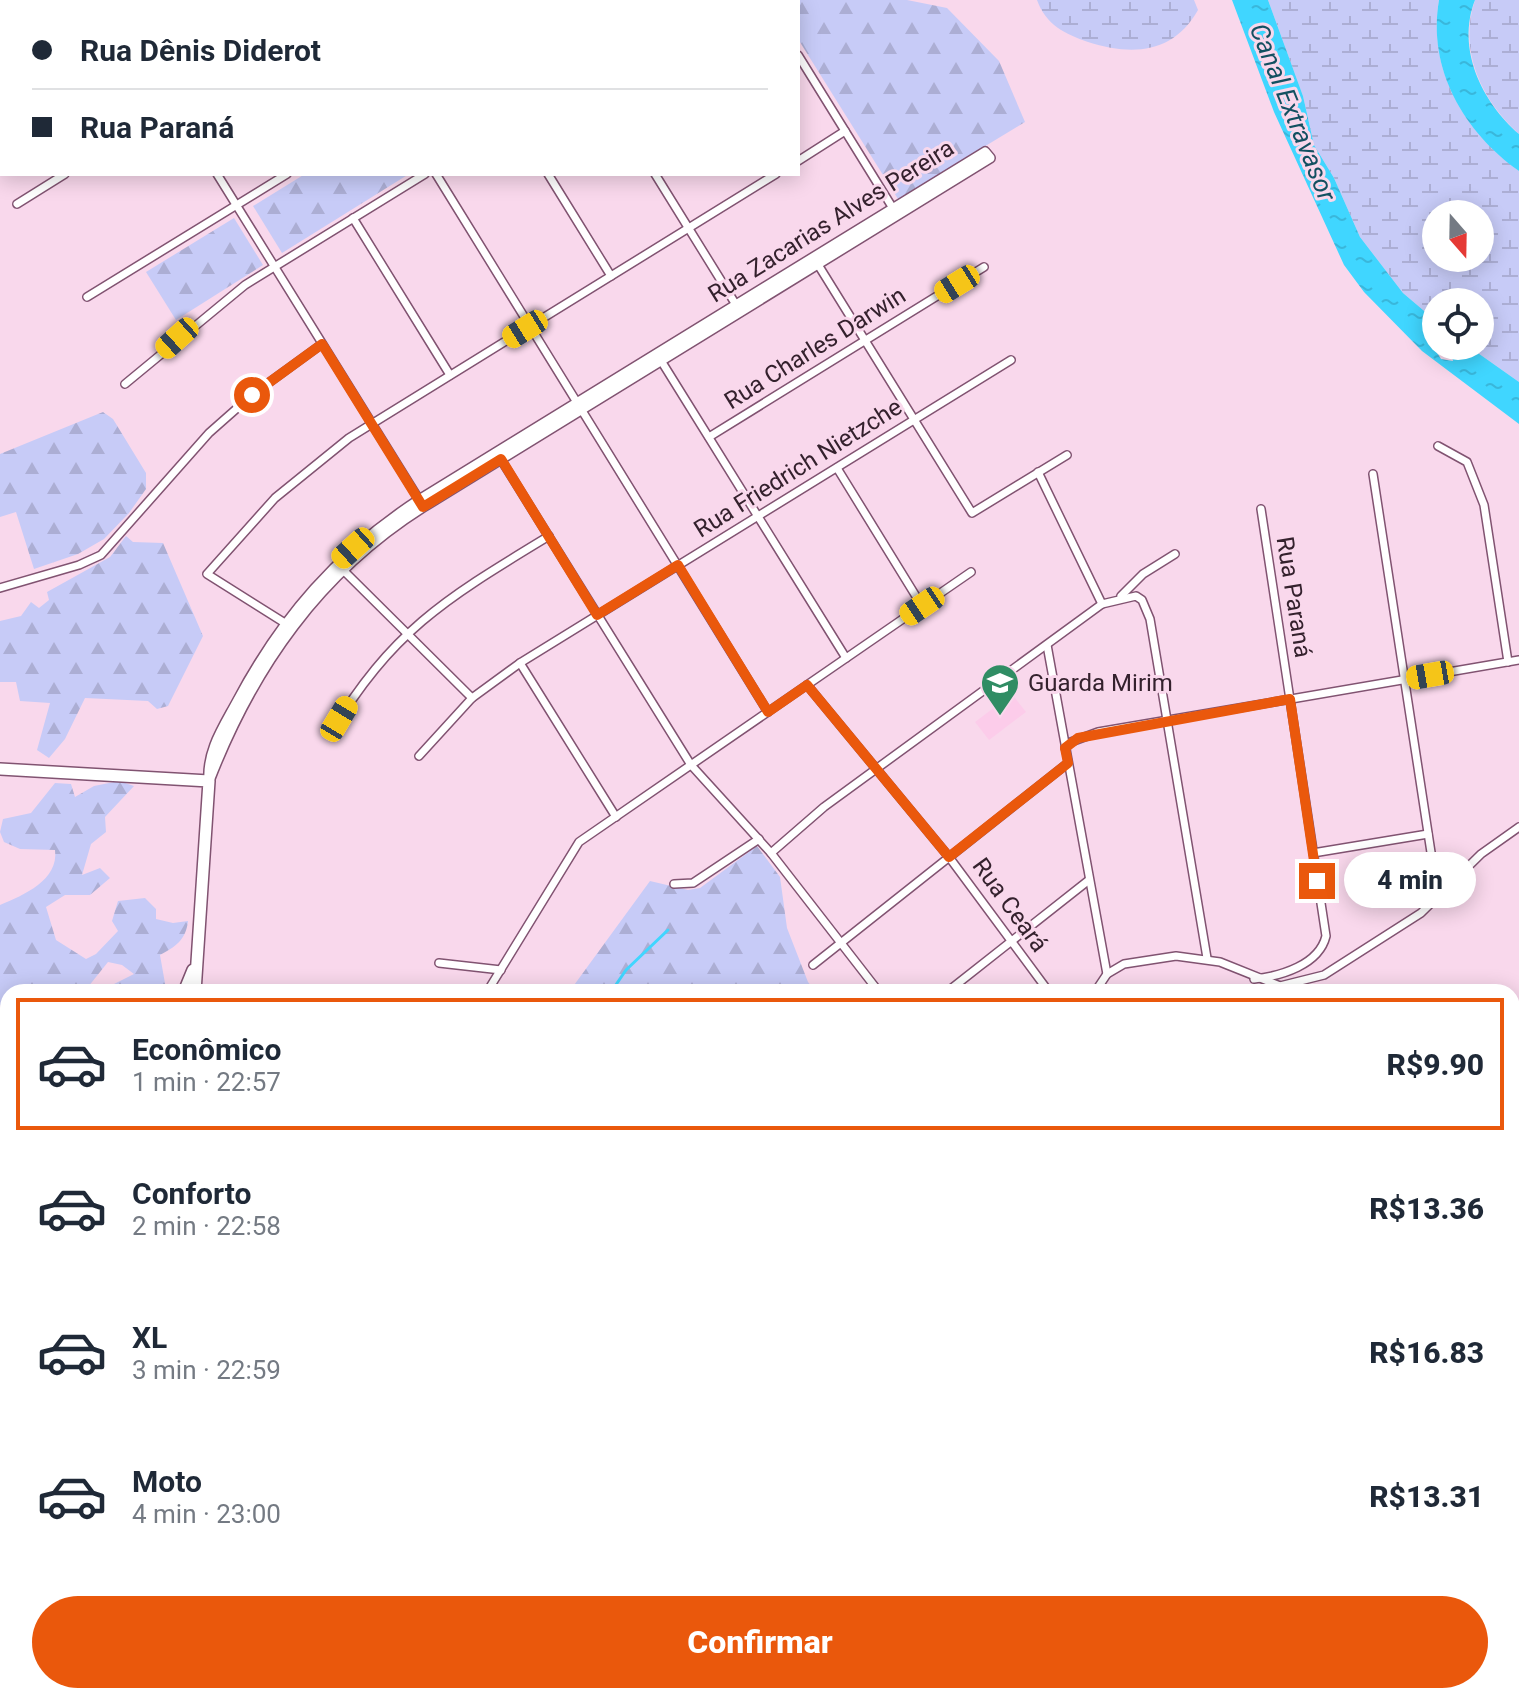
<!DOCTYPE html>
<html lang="pt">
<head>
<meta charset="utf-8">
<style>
  :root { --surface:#fff; --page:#f2f2f3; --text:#1f2937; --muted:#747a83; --line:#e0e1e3; --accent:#ea580c }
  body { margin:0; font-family:Roboto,sans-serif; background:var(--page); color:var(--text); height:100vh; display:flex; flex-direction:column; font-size:30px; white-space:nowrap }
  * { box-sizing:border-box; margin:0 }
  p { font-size:26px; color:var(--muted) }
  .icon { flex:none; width:44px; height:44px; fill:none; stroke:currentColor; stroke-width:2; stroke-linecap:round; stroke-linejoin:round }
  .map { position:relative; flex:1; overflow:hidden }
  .panel { position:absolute; left:0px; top:984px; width:1520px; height:720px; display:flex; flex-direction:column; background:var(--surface); border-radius:24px 24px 0 0; box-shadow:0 4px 20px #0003 }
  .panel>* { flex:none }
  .guide { position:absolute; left:0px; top:0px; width:800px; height:176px; box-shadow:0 4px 20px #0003; display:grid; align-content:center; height:176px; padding:0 32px; background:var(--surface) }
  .needle { width:52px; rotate:160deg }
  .controls { position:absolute; left:1422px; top:200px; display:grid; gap:16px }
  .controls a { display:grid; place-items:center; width:72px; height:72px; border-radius:50%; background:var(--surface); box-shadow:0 4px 20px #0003; font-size:40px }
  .end { position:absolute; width:36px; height:36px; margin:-18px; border:10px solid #ea580c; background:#fff; box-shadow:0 0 0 4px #fff }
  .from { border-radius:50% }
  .bubble { position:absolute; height:56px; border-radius:28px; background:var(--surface); box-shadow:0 4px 20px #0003; font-size:26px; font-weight:800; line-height:56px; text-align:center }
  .car { position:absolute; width:24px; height:48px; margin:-24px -12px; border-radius:10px; box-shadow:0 0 6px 2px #0007; background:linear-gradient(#f5c518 24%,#345 0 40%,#f5c518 0 76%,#345 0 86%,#f5c518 0) }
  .guide b { display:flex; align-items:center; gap:28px; height:76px; font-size:30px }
  .guide b+b { border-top:2px solid var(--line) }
  .guide i { width:20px; height:20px; background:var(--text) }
  ul { padding:14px 0 0; list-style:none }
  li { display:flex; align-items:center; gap:24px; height:132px; margin:0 16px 12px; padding:0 16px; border:4px solid transparent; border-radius:0px }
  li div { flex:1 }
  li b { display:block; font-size:30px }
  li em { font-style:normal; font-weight:800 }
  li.active { border-color:var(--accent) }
  li>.icon { width:72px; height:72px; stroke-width:1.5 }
  .cta { display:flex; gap:16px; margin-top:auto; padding:16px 32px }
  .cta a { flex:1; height:92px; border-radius:48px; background:var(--accent); color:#fff; font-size:32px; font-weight:800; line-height:92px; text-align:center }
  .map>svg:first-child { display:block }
  .built { fill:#fcccea }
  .forest { fill:url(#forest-firs) }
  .wetland { fill:url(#wetland-marsh); fill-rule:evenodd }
  .water { fill:url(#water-ripples) }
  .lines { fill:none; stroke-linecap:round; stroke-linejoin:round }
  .stream { stroke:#40d6ff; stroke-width:3 }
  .minor-casing { stroke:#815371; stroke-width:10 }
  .tertiary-casing { stroke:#815371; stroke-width:12 }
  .secondary-casing { stroke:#815371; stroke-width:14 }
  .minor { stroke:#fff; stroke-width:7 }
  .tertiary { stroke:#fff; stroke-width:9 }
  .secondary { stroke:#fff; stroke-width:11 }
  .route { stroke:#ea580c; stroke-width:10 }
  .labels { text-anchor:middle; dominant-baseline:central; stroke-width:6; stroke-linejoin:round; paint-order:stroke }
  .street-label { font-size:24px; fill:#34212d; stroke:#f9d8ec }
  .poi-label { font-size:24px; fill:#34212d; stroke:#f9d8ec; text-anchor:start }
  .water-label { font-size:26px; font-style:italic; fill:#135061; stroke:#f9d8ec }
</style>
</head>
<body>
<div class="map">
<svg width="1519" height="1704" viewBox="0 0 1519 1704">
  <defs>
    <pattern id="forest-firs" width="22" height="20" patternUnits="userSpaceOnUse" patternTransform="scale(2)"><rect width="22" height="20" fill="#c7cbf7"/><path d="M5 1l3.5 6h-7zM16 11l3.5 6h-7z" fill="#acaed4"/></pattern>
    <pattern id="wetland-marsh" width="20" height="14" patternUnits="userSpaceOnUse" patternTransform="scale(2)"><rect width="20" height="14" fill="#c7cbf7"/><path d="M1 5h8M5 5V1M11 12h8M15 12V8" fill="none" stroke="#acaed4"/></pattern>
    <pattern id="water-ripples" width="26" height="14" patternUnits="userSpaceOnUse" patternTransform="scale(2)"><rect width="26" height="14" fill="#40d6ff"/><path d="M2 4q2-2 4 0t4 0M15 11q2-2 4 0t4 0" fill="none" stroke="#39b7db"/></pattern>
  </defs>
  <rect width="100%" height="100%" fill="#f9d8ec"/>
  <g class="built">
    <path d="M1012 694 1026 712 989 740 975 722Z"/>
    <path d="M0 1633H8V1696H141L140 1704H0Z"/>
  </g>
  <g class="forest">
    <path d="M774 0H907L947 8 999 61 1025 122 898 199 798 39V2Z"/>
    <path d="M305 174H409L282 253 253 206Z"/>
    <path d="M234 218 263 265 176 320 146 272Z"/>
    <path d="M103 412 113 419 146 473V489L129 513 104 539 78 554 34 569 16 512 0 517V454Z"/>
    <path d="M126 536 133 542 163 543 203 636 168 706 157 709 148 701 85 698 65 739 49 758 37 750 50 703 20 701 16 682H0V621L21 616 31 602 39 608 49 600 47 592 110 557Z"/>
    <path d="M119 781 134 786 105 817 106 832 91 844 82 875 100 868 110 878 90 895H65L46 907 56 940 86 959 96 954 118 931 112 921 118 901 145 898 156 909V919L173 923 188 921C186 940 175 947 160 955L166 989 116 992 112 985 134 974 122 965 108 962 84 992H8V1010L0 1005V905C24 895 59 880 55 850L20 849 4 842 0 832 3 819 31 813 55 783 71 784 75 797 94 786Z"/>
    <path d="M757 846 780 877 787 928 808 982 816 992H569L650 881 688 890 700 888Z"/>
    <path d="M8 1198V1373H0V1250L4 1249 1 1205Z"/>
  </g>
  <g class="wetland">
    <path d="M1037 0H1194L1198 10C1173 54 1132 56 1088 42 1065 34 1046 25 1037 0Z"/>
    <path d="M1268 0H1439C1427 69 1464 132 1519 171V382L1468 346H1480V302H1436V321L1403 293 1360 237 1334 178 1314 145 1303 96ZM1436 214H1480V258H1436Z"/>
    <path d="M1475 0H1519V134C1481 100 1458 50 1475 0Z"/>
    <path d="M1519 1337V1704H1317L1318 1696H1512V1345Z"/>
  </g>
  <g class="water">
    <path d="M1232 0H1268L1303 96 1314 145 1334 178 1360 237 1403 293 1436 321V335L1432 334 1429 340 1441 359 1453 361 1449 346H1468L1519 382V424L1422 351 1364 292 1344 265 1274 112Z"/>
    <path d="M1439 0H1475C1456 49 1482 102 1519 134V171C1464 132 1427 69 1439 0Z"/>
  </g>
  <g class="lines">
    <g class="stream">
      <path d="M611 992 626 970 668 930"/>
      <path d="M0 1256H8"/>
    </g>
    <g class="minor-casing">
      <g id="minor">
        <path d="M49 0 50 2"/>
        <path d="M188 0 190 2"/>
        <path d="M329 0 330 2"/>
        <path d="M548 0 549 2"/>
        <path d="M764 0 765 2"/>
        <path d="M343 2 346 0"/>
        <path d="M566 2 569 0"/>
        <path d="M705 2 708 0"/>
        <path d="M798 55 894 210"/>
        <path d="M0 76 2 74"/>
        <path d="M798 161 845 131"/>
        <path d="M217 174 420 501"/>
        <path d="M436 174 768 712"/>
        <path d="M548 174 611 276"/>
        <path d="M655 174 738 308"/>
        <path d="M17 204 65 174"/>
        <path d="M353 218 450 375"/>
        <path d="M817 263 972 513 1067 455"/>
        <path d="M87 297 287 174"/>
        <path d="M660 359 846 658"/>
        <path d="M125 384 245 285 425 174"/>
        <path d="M709 437 984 267"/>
        <path d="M1438 446 1467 462 1484 505 1508 662"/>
        <path d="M500 458 691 765 771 853 879 992"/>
        <path d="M837 468 922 606"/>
        <path d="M1038 472 1102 604"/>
        <path d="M1373 474 1438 898"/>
        <path d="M340 567 472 698"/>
        <path d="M0 588 79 565 101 555 209 433 252 395 322 344"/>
        <path d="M1121 596 1143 574 1175 554"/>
        <path d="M288 625 207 574 275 498 349 438 776 174"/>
        <path d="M1047 645 1107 974"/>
        <path d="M520 663 616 817"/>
        <path d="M807 685 949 857 1049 992"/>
        <path d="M330 734C393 629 447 598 549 536"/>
        <path d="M1065 748 1071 742 1098 732 1519 660"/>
        <path d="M419 756 472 698 520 663 1011 360"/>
        <path d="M771 853 824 807 1102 604 1136 596 1142 600 1150 619 1207 958"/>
        <path d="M1313 853 1428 834"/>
        <path d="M674 884 693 883 759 839"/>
        <path d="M439 963 501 970"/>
        <path d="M813 965 1068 763"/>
        <path d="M1254 979C1281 976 1319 965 1326 936L1261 509"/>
        <path d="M193 989 218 992"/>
        <path d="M487 992 579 842 971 572"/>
        <path d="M947 992 1089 880"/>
        <path d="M1095 992 1107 974 1124 964 1176 956 1220 962 1280 986 1324 975 1421 913 1481 854 1519 827"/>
        <path d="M0 1144H8"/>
        <path d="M757 1696 758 1704"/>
        <path d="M267 1704 279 1696"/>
        <path d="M290 1704 291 1696"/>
        <path d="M442 1704 443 1696"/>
        <path d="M584 1704 586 1696"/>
        <path d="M922 1704 923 1696"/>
        <path d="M1050 1704V1696"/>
        <path d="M1179 1704 1180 1696"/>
      </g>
    </g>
    <g class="tertiary-casing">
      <path id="tertiary" d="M985 152 990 158 423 507C319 573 253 667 209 781 207 751 223 728 237 702 282 617 338 553 419 500Z"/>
    </g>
    <g class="secondary-casing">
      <g id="secondary">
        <path d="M0 769 209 781 195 992"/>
        <path d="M184 992 193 970"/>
        <path d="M0 1411 8 1414"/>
        <path d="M0 1456 8 1435"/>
        <path d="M0 1626 8 1627"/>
        <path d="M818 1696 910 1704"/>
        <path d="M153 1704 154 1696"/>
      </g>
    </g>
    <use href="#minor" class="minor"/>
    <use href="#tertiary" class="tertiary"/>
    <use href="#secondary" class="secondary"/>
  </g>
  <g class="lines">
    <path class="route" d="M252 395 322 344 423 507 501 459 597 615 678 565 768 712 807 685 949 857 1068 763 1065 748 1078 738 1290 699 1317 881"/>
  </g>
  <defs>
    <g id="school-pin" transform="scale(2)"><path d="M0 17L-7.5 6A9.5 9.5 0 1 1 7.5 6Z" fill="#308d64" stroke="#f9d8ec"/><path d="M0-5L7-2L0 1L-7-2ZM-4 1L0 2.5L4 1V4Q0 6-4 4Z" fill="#fff"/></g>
  </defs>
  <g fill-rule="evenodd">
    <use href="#school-pin" x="1000" y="683"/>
  </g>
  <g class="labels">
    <g class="street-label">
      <text transform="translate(831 221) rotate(-32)">Rua Zacarias Alves Pereira</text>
      <text transform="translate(815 348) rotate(-32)">Rua Charles Darwin</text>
      <text transform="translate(798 468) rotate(-32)">Rua Friedrich Nietzche</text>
      <text transform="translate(1294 597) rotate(81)">Rua Paraná</text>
      <text transform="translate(1010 905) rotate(54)">Rua Ceará</text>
    </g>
    <g class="poi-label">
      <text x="1028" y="683">Guarda Mirim</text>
    </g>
    <g class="water-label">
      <text transform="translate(1293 112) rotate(68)">Canal Extravasor</text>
    </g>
  </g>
</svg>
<div class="controls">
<a><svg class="needle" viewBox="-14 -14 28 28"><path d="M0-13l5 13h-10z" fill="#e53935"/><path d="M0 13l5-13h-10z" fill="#747a83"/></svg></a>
<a><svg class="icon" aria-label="locate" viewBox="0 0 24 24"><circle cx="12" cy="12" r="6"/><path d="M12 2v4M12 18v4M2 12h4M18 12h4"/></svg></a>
</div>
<i class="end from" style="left:252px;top:395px"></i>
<i class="end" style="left:1317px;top:881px"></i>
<div class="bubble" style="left:1344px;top:852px;width:132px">4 min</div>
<i class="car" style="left:957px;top:284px;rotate:238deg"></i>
<i class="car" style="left:525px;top:329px;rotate:238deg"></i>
<i class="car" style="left:177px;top:338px;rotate:228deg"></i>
<i class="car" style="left:353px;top:548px;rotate:228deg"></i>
<i class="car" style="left:922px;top:606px;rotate:236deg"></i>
<i class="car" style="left:1430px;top:675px;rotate:260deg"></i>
<i class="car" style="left:339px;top:719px;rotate:31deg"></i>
<div class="guide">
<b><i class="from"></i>Rua Dênis Diderot</b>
<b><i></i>Rua Paraná</b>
</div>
<section class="panel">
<ul>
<li class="active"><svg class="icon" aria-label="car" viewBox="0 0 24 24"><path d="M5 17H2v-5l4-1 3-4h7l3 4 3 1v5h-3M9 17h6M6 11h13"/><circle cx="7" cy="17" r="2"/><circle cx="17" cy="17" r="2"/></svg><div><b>Econômico</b><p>1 min · 22:57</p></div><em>R$9.90</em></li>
<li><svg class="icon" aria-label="car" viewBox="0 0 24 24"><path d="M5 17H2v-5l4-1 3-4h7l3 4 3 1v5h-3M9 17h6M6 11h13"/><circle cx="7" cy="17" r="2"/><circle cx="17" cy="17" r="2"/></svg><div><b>Conforto</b><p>2 min · 22:58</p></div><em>R$13.36</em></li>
<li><svg class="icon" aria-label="car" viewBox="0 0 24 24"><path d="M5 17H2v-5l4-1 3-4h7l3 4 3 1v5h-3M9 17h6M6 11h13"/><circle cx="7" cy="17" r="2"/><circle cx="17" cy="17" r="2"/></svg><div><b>XL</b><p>3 min · 22:59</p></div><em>R$16.83</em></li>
<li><svg class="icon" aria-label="car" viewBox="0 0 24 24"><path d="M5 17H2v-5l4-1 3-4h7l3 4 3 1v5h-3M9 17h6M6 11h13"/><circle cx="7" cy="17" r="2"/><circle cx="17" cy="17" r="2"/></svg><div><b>Moto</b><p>4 min · 23:00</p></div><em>R$13.31</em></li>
</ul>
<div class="cta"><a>Confirmar</a></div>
</section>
</div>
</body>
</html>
